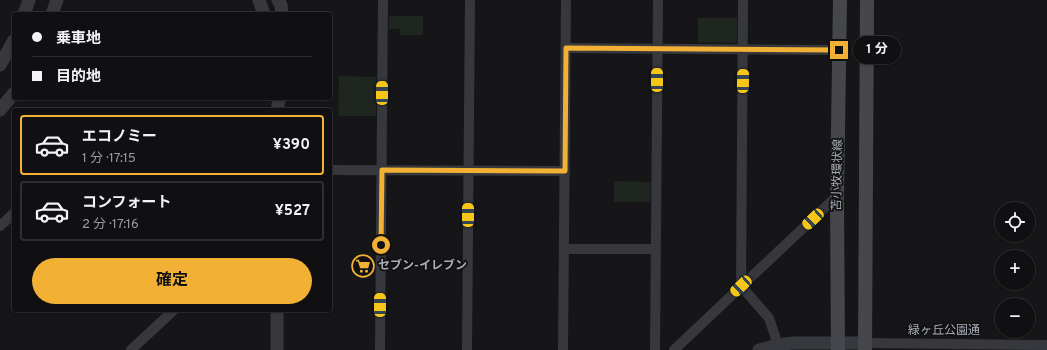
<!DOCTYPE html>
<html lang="ja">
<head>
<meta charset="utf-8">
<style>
  :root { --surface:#101012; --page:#19191b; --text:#f1f3f6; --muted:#9c9d9f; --line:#303032; --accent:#f2b134 }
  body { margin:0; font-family:Overpass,"Noto Sans JP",sans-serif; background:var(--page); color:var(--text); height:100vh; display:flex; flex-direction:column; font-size:15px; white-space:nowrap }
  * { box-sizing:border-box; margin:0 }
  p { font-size:13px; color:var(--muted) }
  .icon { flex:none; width:22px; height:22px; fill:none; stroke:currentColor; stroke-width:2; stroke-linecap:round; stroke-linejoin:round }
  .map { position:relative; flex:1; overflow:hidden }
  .panel { position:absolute; left:12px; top:108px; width:320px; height:204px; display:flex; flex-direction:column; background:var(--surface); border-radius:4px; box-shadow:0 1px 3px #0004,0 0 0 1px var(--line) }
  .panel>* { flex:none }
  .hud { position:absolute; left:12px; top:12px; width:320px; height:88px; border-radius:4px; box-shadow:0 1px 3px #0004,0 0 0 1px var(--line); display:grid; align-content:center; height:88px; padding:0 20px; background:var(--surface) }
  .fabs { position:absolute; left:995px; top:202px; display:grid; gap:8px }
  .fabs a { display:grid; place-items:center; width:40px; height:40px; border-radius:50%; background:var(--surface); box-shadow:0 1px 3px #0004,0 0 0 1px var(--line); font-size:20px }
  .end { position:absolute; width:18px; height:18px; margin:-9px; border:5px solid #f2b134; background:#111; box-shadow:0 0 0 2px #111 }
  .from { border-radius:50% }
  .bubble { position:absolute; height:28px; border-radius:14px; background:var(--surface); box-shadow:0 1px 3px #0004,0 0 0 1px var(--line); font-size:13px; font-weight:700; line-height:28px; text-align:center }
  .car { position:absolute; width:12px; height:24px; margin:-12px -6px; border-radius:5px; box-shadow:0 0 3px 1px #0007; background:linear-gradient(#f5c518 24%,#345 0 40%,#f5c518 0 76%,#345 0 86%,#f5c518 0) }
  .hud b { display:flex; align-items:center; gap:14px; height:38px; font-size:15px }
  .hud b+b { border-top:1px solid var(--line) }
  .hud i { width:10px; height:10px; background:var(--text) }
  ul { padding:7px 0 0; list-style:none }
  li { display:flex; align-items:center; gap:12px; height:60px; margin:0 8px 6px; padding:0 12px; border:2px solid var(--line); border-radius:4px }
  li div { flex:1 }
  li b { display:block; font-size:15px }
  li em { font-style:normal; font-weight:700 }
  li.active { border-color:var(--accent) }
  li>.icon { width:36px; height:36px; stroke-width:1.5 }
  .primary-button { display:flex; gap:8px; margin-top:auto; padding:8px 20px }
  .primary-button a { flex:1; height:46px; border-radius:24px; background:var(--accent); color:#111; font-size:16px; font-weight:700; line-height:46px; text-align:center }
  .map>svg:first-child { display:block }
  .green { fill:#1e261f }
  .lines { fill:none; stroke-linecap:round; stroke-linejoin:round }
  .minor { stroke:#37383d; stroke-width:10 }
  .tertiary { stroke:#37383d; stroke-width:13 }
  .secondary { stroke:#45474d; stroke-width:14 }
  .route { stroke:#f2b134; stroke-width:5 }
  .labels { text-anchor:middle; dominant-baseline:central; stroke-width:3.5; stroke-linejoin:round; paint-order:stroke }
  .street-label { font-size:12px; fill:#a8adb8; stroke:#111113 }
  .poi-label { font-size:12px; font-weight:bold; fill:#a8adb8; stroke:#111113; text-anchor:start }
</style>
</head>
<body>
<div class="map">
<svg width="1047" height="350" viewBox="0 0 1047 350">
  <rect width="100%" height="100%" fill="#161618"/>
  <g class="green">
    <path d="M389 16H423V35H400V29H389Z"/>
    <path d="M698 18H737V43L698 42Z"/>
    <path d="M339 76 376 77V116H338Z"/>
    <path d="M614 181 651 182 650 202H614Z"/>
  </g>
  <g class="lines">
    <g class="minor">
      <path d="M743 0 741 286 769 318 778 345"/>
      <path d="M566 48 839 50"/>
      <path d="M330 170 565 171"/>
      <path d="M0 226 14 213"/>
      <path d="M564 249H656"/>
      <path d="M865 343 1047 345"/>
      <path d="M131 350 174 310"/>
      <path d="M380 350 383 0"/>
      <path d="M467 350 470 0"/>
      <path d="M563 350 566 0"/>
      <path d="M655 350 658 0"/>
      <path d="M674 350 837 196"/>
    </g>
    <g class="tertiary">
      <path d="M259 0 264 14"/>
      <path d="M278 0 281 5 282 14"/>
      <path d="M24 14 29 0"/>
      <path d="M52 14 57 0"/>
      <path d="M0 65 14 40"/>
      <path d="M0 110 14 93"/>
      <path d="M278 110V104L280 98"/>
      <path d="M277 350V310"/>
      <path d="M759 350 778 345 793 343H865"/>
    </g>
    <g class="secondary">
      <path d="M838 350 837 196 840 0"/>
      <path d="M865 350 867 0"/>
    </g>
  </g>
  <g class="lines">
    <path class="route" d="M381 245 382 170 565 171 566 48 839 50"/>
  </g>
  <defs>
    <g id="supermarket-ring" transform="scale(1.15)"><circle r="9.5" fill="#111113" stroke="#f2b134" stroke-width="1.5"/><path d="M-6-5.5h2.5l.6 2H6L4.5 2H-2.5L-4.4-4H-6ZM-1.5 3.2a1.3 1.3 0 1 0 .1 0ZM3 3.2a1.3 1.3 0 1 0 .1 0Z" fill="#f2b134"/></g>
  </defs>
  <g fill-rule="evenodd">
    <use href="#supermarket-ring" x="363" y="266"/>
  </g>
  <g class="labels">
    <g class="street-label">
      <text transform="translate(838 175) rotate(-89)">苫小牧環状線</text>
      <text x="944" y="331">緑ヶ丘公園通</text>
    </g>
    <g class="poi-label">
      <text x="378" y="266">セブン-イレブン</text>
    </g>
  </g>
</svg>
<div class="fabs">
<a><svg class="icon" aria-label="locate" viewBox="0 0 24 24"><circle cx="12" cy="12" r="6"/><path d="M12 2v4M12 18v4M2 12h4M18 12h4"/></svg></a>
<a>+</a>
<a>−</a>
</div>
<i class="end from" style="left:381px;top:245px"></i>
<i class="end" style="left:839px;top:50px"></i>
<div class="bubble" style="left:853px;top:36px;width:48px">1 分</div>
<i class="car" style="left:657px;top:80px;rotate:0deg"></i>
<i class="car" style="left:743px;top:81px;rotate:1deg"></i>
<i class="car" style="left:382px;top:93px;rotate:0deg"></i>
<i class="car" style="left:468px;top:215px;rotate:0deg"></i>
<i class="car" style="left:813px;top:219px;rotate:227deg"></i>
<i class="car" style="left:741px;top:286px;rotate:227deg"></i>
<i class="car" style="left:380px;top:305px;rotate:0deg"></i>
<div class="hud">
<b><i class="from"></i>乗車地</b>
<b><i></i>目的地</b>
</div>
<section class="panel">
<ul>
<li class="active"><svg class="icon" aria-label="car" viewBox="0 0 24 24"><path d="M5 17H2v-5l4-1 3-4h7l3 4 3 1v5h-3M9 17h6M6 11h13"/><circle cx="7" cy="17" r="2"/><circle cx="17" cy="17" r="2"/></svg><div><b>エコノミー</b><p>1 分 · 17:15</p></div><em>¥390</em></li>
<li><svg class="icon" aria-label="car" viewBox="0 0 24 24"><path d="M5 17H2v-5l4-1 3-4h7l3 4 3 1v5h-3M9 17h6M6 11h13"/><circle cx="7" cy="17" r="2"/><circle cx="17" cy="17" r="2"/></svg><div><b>コンフォート</b><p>2 分 · 17:16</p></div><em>¥527</em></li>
</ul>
<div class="primary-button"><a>確定</a></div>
</section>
</div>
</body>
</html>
